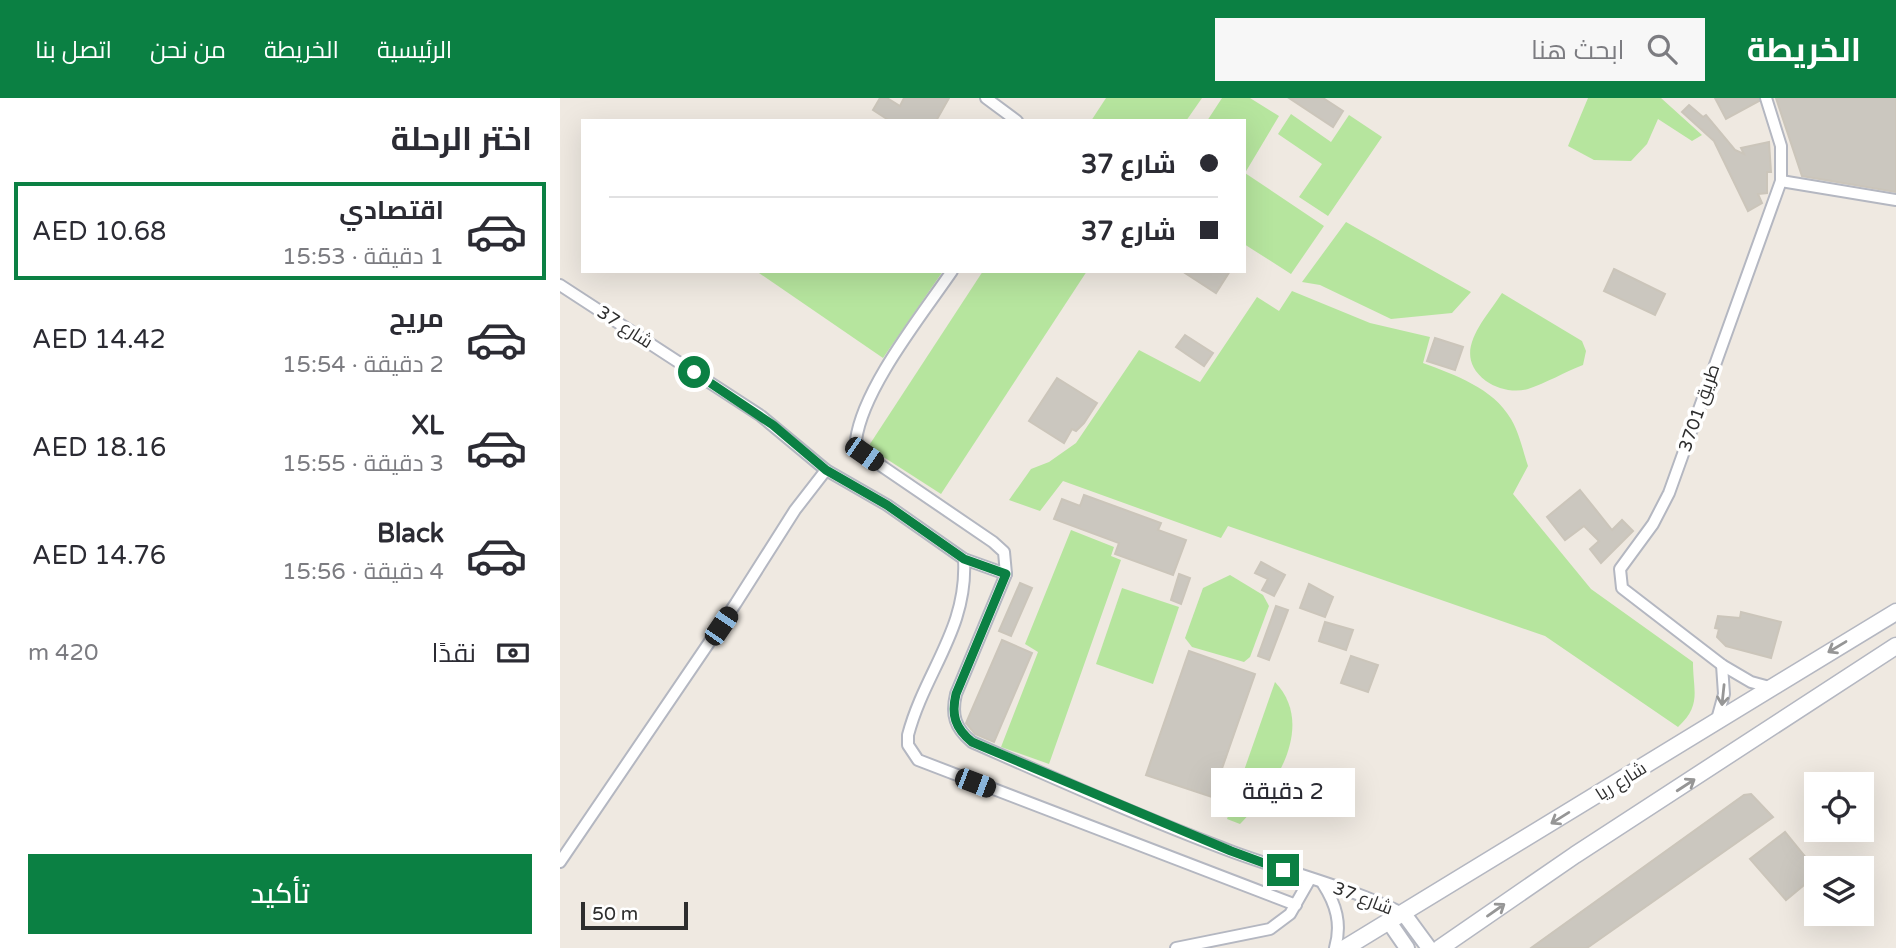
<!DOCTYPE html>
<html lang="ar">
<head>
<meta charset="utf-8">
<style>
  :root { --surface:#fff; --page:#f7f7f7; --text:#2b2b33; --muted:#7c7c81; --line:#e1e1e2; --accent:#0b8043 }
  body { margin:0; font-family:"Varela Round",Cairo,sans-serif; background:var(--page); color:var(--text); direction:rtl; height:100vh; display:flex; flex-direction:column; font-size:26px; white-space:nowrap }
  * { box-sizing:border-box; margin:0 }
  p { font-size:23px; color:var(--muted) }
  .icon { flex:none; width:38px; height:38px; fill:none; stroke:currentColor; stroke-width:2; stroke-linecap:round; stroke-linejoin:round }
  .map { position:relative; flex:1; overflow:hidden; direction:ltr }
  .details { display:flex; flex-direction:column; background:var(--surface); width:560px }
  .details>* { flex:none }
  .guide { position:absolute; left:21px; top:21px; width:665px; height:154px; border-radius:0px; box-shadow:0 7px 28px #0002; direction:rtl; display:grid; align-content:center; height:154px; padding:0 28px; background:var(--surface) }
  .tools { position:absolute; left:1244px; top:674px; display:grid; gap:14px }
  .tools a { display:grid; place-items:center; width:70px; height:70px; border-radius:0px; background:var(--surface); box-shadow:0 7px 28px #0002; font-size:35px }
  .scale { position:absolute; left:21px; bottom:18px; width:107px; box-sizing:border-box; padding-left:7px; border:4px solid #2e2e2e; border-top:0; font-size:19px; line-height:24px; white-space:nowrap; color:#2e2e2e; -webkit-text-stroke:5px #fff; paint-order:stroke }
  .end { position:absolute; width:32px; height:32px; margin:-16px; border:9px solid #0b8043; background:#fff; box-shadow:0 0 0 4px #fff }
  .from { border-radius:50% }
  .bubble { position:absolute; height:49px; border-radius:0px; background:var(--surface); box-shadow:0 7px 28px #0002; font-size:23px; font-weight:600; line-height:49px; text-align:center; direction:rtl }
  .car { position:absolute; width:21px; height:42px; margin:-21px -10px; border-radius:9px; box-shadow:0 0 5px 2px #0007; background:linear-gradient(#222 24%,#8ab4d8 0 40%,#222 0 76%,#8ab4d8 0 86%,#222 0) }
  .guide b { display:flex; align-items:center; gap:24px; height:66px; font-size:26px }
  .guide b+b { border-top:2px solid var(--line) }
  .guide i { width:18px; height:18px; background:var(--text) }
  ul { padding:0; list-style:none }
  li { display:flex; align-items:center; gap:21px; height:98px; margin:0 14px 10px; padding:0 14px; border:4px solid transparent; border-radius:0px }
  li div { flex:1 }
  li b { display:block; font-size:26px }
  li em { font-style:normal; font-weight:600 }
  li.on { border-color:var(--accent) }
  li>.icon { width:63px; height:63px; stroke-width:1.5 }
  h2 { padding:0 28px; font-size:32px; line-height:84px }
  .pay { display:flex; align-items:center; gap:18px; height:77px; padding:0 28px; font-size:26px }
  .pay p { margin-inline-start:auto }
  .cta { display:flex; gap:14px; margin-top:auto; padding:14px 28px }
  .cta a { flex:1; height:80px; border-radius:0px; background:var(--accent); color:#fff; font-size:28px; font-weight:600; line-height:80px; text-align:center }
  header { display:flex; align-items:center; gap:42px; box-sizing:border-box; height:98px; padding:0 35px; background:var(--accent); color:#fff }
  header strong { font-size:33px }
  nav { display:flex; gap:38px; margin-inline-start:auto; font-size:24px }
  .search { width:490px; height:63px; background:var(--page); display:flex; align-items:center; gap:18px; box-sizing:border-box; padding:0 24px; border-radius:0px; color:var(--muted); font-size:26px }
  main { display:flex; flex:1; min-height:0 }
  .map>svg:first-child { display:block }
  .green { fill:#b6e59e }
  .building { fill:#cbc7bf; stroke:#cbc5ba; stroke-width:2 }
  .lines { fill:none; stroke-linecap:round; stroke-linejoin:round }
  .minor-casing { stroke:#b4b7c1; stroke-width:14 }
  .tertiary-casing { stroke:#b4b7c1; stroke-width:18 }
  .secondary-casing { stroke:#b4b7c1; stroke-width:19 }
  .minor { stroke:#fff; stroke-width:10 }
  .tertiary { stroke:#fff; stroke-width:14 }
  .secondary { stroke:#fff; stroke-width:16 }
  .oneway { stroke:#969696 }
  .route { stroke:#0b8043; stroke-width:9 }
  .labels { text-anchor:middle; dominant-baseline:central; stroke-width:7; stroke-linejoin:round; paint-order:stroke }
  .street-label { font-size:18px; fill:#2e2e2e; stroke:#fff }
</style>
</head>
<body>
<header>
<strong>الخريطة</strong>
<div class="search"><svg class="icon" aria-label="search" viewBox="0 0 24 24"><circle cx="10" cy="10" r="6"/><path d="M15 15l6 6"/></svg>ابحث هنا</div>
<nav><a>الرئيسية</a><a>الخريطة</a><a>من نحن</a><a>اتصل بنا</a></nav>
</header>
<main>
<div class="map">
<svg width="1336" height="850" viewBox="0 0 1336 850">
  <rect width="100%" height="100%" fill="#efe9e1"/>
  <g class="green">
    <path d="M546 0H642L626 23H531Z"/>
    <path d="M662 0H690L719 18 685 75 764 128 731 176 684 146V23H647Z"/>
    <path d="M1028 0H1101L1142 37 1132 43 1098 21 1087 46 1071 63 1034 62 1008 48Z"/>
    <path d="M731 16 771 44 789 17 822 39 768 118 739 99 762 66 718 36Z"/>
    <path d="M786 124 911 194 892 215 831 221 760 187 742 184Z"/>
    <path d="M196 173H383L323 260Z"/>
    <path d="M423 173H527L381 396 308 349Z"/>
    <path d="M732 193 810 225 870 239 863 265C895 277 933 290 951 321 959 334 963 353 968 368L953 396 1031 491 1133 564C1133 593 1142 607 1118 629L985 538 668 428 661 440 503 383 480 413 449 402 471 371 489 364 516 345 579 252 640 284 697 199 719 213Z"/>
    <path d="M942 195 1022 243 1026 253 1023 267C1005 274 986 285 968 291 954 295 937 291 926 283 890 256 924 223 942 195Z"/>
    <path d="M511 432 554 449 551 458 561 462 489 666 441 649 478 554 465 546Z"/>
    <path d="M670 477 703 497 709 508 690 559 684 564 632 549 625 540 643 490Z"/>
    <path d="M562 490 619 509 593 586 536 566Z"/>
    <path d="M715 584C757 628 714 692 680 726L667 721Z"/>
  </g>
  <g class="building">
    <path d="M320 0H327L340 8 344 0H389L376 23H330L313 12Z"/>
    <path d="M729 0H763L783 13 773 29Z"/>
    <path d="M1155 0H1198L1199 3 1166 21Z"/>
    <path d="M1216 0H1336V94L1242 78Z"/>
    <path d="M1129 7 1143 19 1146 17 1175 52 1184 56 1181 50 1209 44 1211 74H1207V95L1198 96 1202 105 1188 113 1154 43 1122 14Z"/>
    <path d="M1054 171 1105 196 1095 217 1044 193Z"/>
    <path d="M622 173H670L656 195Z"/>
    <path d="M625 237 653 255 644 268 616 249Z"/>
    <path d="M875 240 903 249 895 272 867 263Z"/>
    <path d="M497 280 537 305 524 325 516 333 512 331 504 345 469 323Z"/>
    <path d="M1020 392 1052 432 1062 422 1073 433 1041 465 1030 451 1039 443 1024 428 1005 442 987 419Z"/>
    <path d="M524 397 601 425 598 432 626 442 613 477 555 456 559 445 494 421 502 401 520 408Z"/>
    <path d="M701 464 725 477 714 498 702 492 708 481 695 475Z"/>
    <path d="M619 476 630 480 621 506 611 502Z"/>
    <path d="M460 485 472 490 451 538 439 533Z"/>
    <path d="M749 486 773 499 765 519 740 510Z"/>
    <path d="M716 508 728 512 709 562 698 558Z"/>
    <path d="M1181 514 1221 524 1211 560 1166 548 1157 539 1159 531 1155 530 1158 518 1180 520Z"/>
    <path d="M765 524 793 532 786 552 759 543Z"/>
    <path d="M442 542 472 555 434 644 415 636 406 625Z"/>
    <path d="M629 553 695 576 652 699 586 677Z"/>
    <path d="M791 558 818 567 808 594 781 585Z"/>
    <path d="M1191 696 1213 719 1027 850H971L1184 697Z"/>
    <path d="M1225 734 1256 772V777L1226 802 1190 761Z"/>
  </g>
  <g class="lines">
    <g class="minor-casing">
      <g id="minor">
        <path d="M426 0 457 23"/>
        <path d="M1206 0 1221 48V83L1109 395 1093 426 1060 471 1062 490 1162 567 1191 584 1213 590"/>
        <path d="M1221 83 1336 102"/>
        <path d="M392 173C362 217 303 290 296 342L304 356 433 444 444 454 446 476 396 596C391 617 395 630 412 644 498 682 585 721 673 754 730 775 789 789 844 816"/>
        <path d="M0 187 201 318 266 372 327 407 404 461 446 476"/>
        <path d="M404 461C408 531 365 573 348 637V647L358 662 736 807"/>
        <path d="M1156 625 1164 596 1162 567"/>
        <path d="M0 764 176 505 235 412 266 372"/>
        <path d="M763 786C776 806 782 826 775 850"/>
        <path d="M616 850 710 831 730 816 750 781"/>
      </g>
    </g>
    <g class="tertiary-casing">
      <g id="tertiary">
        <path d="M844 816 869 850"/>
        <path d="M829 824 847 850"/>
      </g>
    </g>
    <g class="secondary-casing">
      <g id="secondary">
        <path d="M785 850 1336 514"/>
        <path d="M880 850 1015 757 1336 548"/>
      </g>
    </g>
    <use href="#minor" class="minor"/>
    <use href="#tertiary" class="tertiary"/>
    <use href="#secondary" class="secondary"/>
  </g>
  <defs><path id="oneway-shaft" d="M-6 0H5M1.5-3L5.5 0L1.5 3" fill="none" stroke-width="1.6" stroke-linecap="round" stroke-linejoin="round" transform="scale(1.75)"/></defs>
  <g class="oneway">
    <use href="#oneway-shaft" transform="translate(1277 549) rotate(149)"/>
    <use href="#oneway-shaft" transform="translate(1163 597) rotate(96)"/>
    <use href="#oneway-shaft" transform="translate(1126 687) rotate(-33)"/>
    <use href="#oneway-shaft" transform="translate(1000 720) rotate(148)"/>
    <use href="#oneway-shaft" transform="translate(936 812) rotate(-35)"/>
  </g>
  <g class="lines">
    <path class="route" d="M134 274 213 327 266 372 327 407 404 461 446 476 396 596C391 617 395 630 412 644L671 753 723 772"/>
  </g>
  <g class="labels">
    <g class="street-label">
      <text transform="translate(65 229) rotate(33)">شارع 37</text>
      <text transform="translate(1139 310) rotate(-71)">طريق 3701</text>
      <text transform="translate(1061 683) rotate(-32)">شارع ريا</text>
      <text transform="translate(803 800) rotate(21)">شارع 37</text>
    </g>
  </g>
</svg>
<div class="tools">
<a><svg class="icon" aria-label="locate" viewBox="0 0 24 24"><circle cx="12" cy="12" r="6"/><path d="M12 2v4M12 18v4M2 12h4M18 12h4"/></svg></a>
<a><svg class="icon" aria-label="layers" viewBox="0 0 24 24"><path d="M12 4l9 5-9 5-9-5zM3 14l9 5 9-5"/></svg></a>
</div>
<div class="scale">50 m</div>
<i class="end from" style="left:134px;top:274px"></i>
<i class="end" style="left:723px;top:772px"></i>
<div class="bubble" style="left:651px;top:670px;width:144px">2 دقيقة</div>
<i class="car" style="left:304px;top:356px;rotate:125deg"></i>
<i class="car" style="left:161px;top:528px;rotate:34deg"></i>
<i class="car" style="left:415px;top:685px;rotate:111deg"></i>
<div class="guide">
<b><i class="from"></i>شارع 37</b>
<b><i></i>شارع 37</b>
</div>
</div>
<section class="details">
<h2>اختر الرحلة</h2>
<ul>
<li class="on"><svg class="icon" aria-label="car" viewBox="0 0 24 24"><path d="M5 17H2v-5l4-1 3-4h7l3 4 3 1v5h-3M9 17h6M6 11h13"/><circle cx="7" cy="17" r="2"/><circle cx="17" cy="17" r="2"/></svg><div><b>اقتصادي</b><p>1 دقيقة · 15:53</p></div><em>AED 10.68</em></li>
<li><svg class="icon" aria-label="car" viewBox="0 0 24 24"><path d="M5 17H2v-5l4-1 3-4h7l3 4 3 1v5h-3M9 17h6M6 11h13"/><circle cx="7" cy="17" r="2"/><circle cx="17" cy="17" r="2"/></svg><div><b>مريح</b><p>2 دقيقة · 15:54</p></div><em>AED 14.42</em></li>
<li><svg class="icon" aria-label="car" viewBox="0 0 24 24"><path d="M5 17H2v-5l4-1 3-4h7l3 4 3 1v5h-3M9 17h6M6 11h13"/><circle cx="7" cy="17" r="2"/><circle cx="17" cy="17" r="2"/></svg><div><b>XL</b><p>3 دقيقة · 15:55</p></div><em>AED 18.16</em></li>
<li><svg class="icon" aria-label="car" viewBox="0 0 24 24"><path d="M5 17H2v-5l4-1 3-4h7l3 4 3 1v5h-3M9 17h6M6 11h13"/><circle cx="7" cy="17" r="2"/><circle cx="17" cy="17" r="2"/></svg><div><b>Black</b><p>4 دقيقة · 15:56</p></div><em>AED 14.76</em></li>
</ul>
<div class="pay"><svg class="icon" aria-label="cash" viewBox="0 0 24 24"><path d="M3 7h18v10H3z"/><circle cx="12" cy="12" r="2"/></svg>نقدًا<p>420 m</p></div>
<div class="cta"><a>تأكيد</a></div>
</section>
</main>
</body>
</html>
